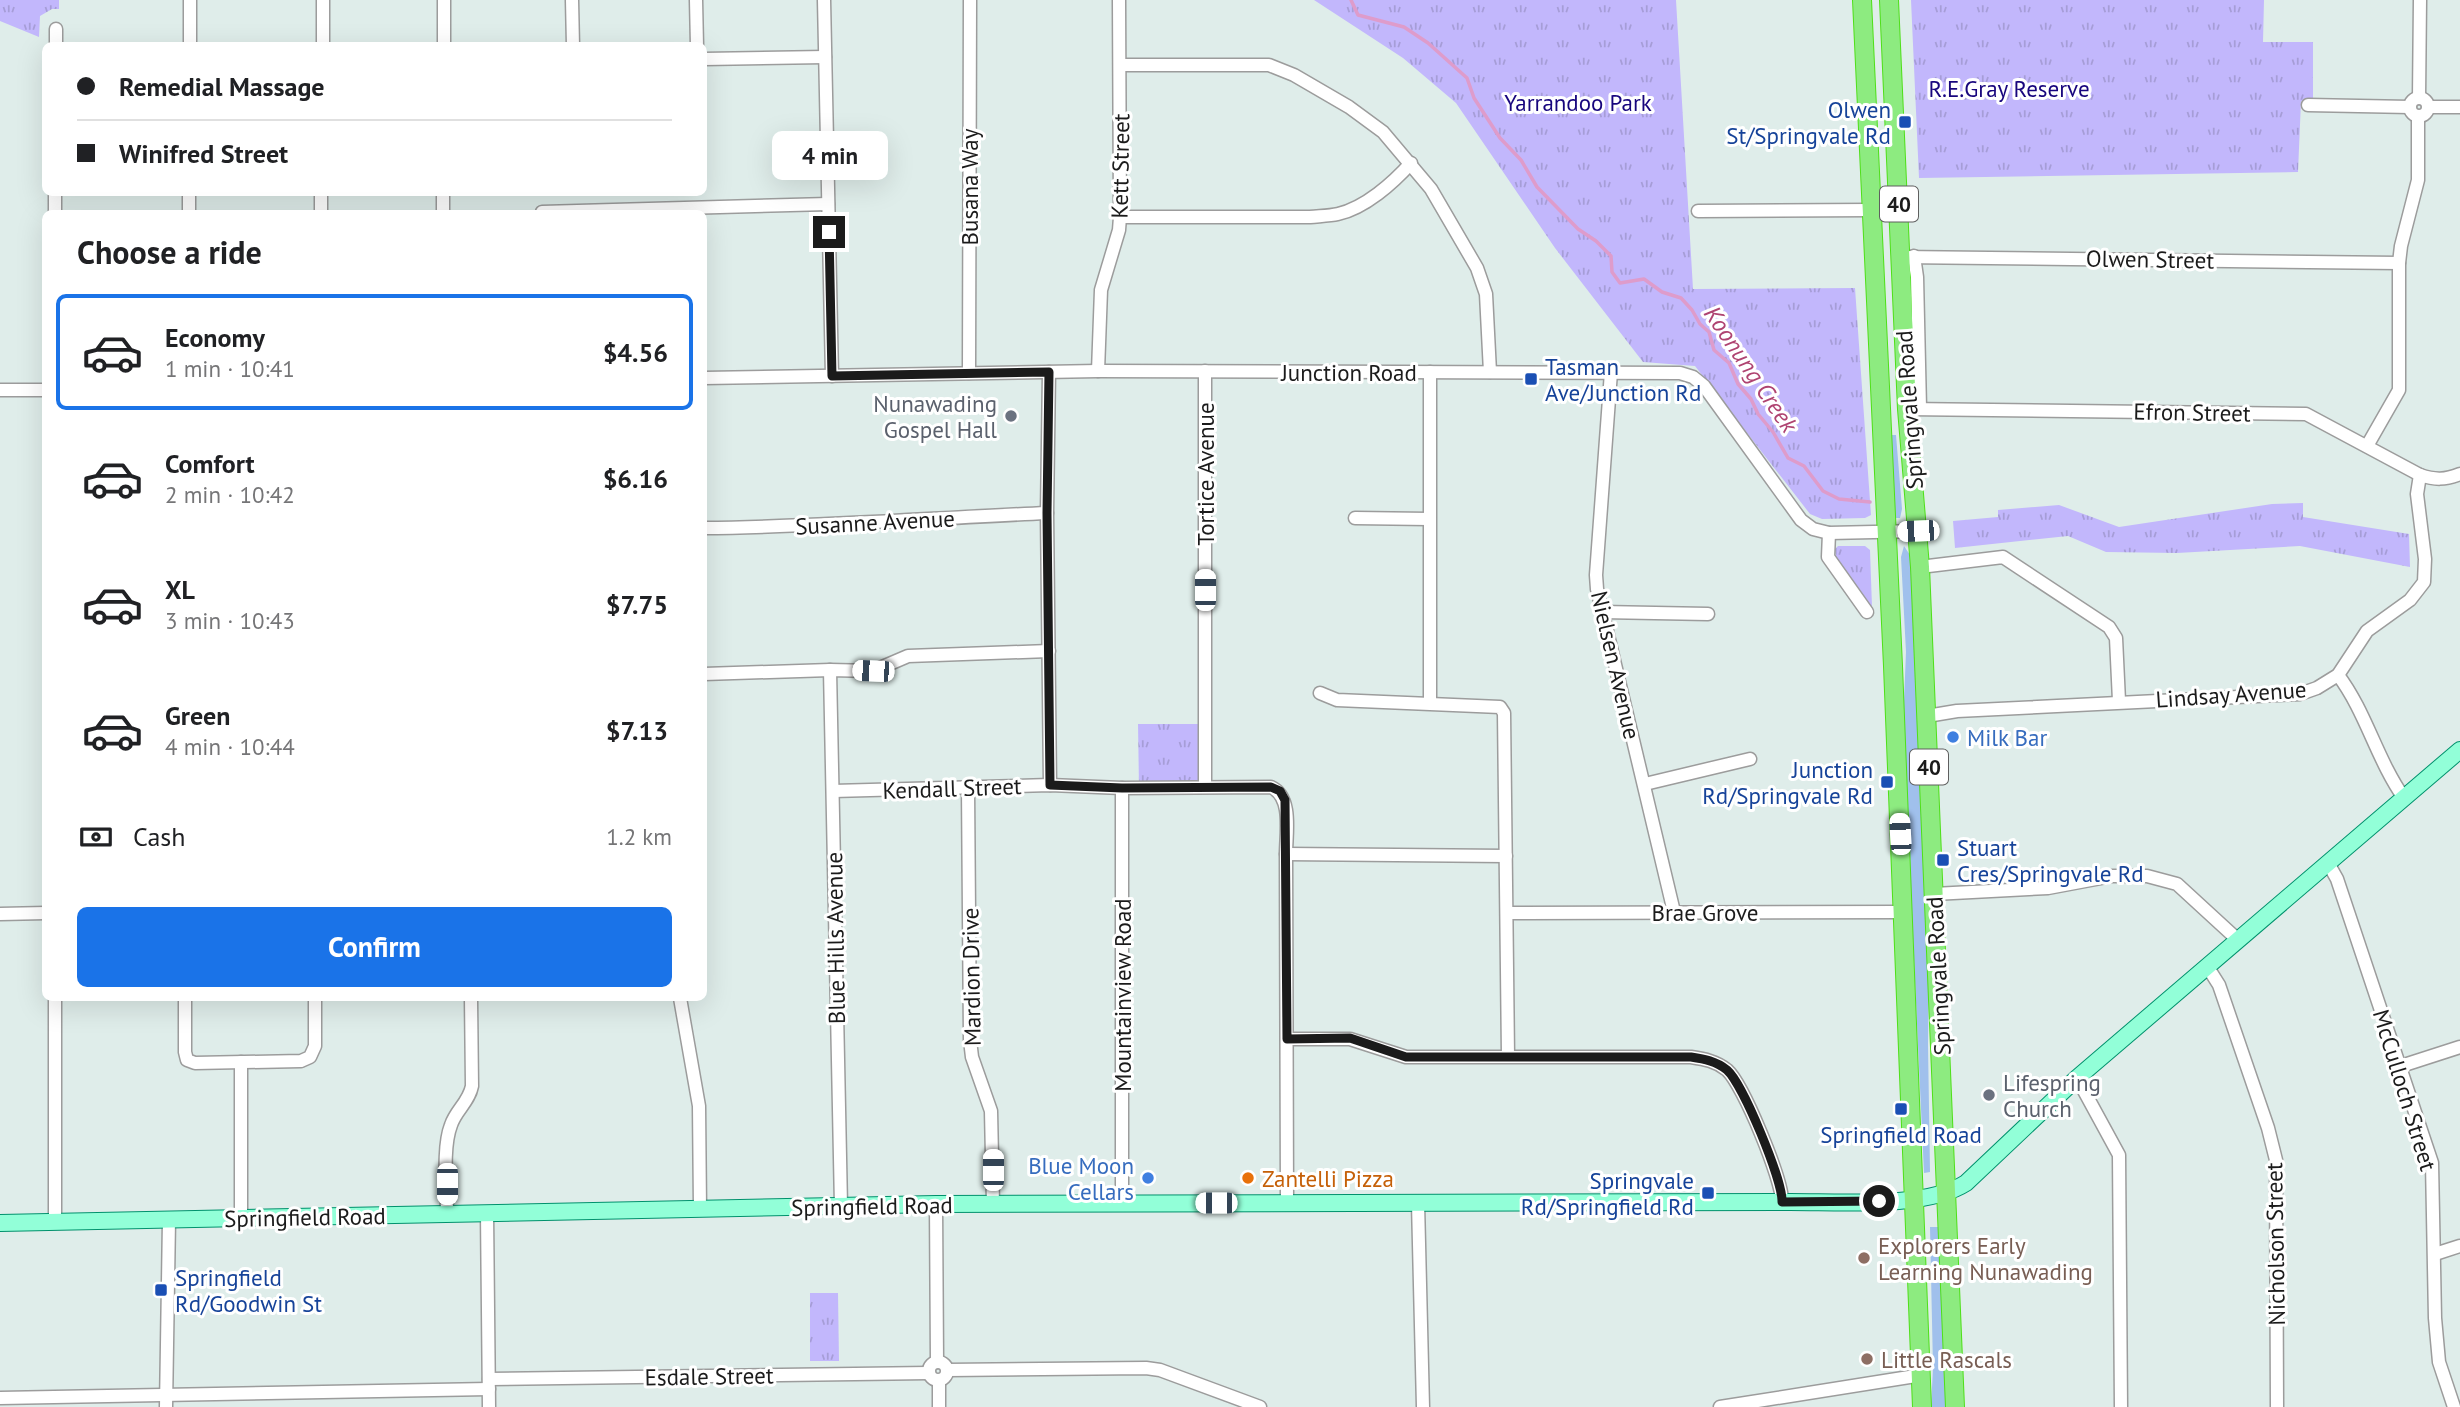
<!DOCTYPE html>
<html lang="en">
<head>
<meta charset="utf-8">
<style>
  :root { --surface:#fff; --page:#f6f6f6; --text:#202124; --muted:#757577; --line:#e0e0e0; --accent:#1a73e8 }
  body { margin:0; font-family:"PT Sans",sans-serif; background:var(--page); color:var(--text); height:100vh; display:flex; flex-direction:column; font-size:26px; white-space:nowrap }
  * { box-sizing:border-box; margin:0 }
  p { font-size:23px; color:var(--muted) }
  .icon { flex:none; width:38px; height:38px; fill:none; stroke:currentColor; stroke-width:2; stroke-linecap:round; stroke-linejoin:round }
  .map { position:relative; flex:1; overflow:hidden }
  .panel { position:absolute; left:42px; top:210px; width:665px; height:791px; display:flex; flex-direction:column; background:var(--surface); border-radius:10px; box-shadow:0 7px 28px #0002 }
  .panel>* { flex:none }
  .top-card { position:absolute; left:42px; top:42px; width:665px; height:154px; border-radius:10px; box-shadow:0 7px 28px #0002; display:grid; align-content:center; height:154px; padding:0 35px; background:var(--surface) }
  .end { position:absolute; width:32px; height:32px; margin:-16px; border:9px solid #1b1b1b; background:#fff; box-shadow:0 0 0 4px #fff }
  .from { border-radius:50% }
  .bubble { position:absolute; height:49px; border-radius:10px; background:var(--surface); box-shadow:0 7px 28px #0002; font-size:23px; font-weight:800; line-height:49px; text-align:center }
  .car { position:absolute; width:21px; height:42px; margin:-21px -10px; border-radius:9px; box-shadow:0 0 5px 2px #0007; background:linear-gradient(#fff 24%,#345 0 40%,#fff 0 76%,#345 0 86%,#fff 0) }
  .top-card b { display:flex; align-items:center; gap:24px; height:66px; font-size:26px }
  .top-card b+b { border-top:2px solid var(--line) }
  .top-card i { width:18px; height:18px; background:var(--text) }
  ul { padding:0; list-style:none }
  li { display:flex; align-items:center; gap:21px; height:116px; margin:0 14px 10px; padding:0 21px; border:4px solid transparent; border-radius:10px }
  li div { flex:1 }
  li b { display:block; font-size:26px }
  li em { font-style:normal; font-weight:800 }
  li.selected { border-color:var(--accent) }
  li>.icon { width:63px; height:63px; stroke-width:1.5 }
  h2 { padding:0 35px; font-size:32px; line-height:84px }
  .pay { display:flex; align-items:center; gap:18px; height:77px; padding:0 35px; font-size:26px }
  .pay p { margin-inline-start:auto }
  .primary-button { display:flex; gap:14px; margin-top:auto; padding:14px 35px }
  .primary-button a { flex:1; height:80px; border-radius:10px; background:var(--accent); color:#fff; font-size:28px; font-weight:800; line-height:80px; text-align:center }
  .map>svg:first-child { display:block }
  .grass { fill:#a0c0ec }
  .park { fill:url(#park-tufts) }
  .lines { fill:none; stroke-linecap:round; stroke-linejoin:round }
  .stream { stroke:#de9ccb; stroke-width:3.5 }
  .minor-casing { stroke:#9c9c9c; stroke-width:15 }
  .major-casing { stroke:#00916c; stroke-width:18 }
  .highway-casing { stroke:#4fdf19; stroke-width:20 }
  .minor { stroke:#fff; stroke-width:12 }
  .major { stroke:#92ffd8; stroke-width:16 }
  .highway { stroke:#8deb80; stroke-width:18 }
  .route { stroke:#1b1b1b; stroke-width:9 }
  .transit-dot { fill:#1a4fb4; stroke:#fff; stroke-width:2.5 }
  .worship-dot { fill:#6b7280; stroke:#fff; stroke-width:2.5 }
  .shop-dot { fill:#3f7fe0; stroke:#fff; stroke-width:2.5 }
  .food-dot { fill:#e8710a; stroke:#fff; stroke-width:2.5 }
  .education-dot { fill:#8d6e63; stroke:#fff; stroke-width:2.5 }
  .labels { text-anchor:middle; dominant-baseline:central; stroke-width:6; stroke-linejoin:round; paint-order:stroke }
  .shield { fill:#fff; stroke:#5f5f5f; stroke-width:2 }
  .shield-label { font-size:21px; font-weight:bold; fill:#1b1b1b }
  .park-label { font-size:23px; fill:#17057d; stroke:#fff }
  .transit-label { font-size:23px; fill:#164399; stroke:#fff; text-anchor:end }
  .street-label { font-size:23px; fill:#1b1b1b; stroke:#fff }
  .worship-label { font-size:23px; fill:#5b616d; stroke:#fff; text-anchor:end }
  .shop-label { font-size:23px; fill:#366cbe; stroke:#fff; text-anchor:start }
  .food-label { font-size:23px; fill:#c56008; stroke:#fff; text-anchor:start }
  .education-label { font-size:23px; fill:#785e54; stroke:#fff; text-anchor:start }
  .water-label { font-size:24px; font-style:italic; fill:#af4371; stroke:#fff }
</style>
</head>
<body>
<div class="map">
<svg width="2460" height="1407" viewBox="0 0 2460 1407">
  <defs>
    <pattern id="park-tufts" width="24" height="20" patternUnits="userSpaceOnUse" patternTransform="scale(1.75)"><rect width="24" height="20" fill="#c2b7fc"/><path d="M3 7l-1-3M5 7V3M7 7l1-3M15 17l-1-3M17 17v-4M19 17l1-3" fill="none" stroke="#a69dd7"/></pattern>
  </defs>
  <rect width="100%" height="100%" fill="#dfedea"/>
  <g class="grass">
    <path d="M1891 435H1896L1902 509 1900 518H1896L1893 507Z"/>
    <path d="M1904 546 1912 558 1929 961 1928 1044 1930 1172 1924 1173 1903 725 1906 652 1901 557Z"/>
    <path d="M1930 1227H1939L1946 1407H1931L1933 1368Z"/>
  </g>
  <g class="park">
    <path d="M0 0H59V9H52L40 16 39 37 0 21Z"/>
    <path d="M1314 0H1676L1693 289 1855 288 1871 515 1865 518 1822 519 1810 514 1695 366 1643 362 1555 248 1456 103 1403 58Z"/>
    <path d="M1911 0H2264L2263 42H2313V100L2301 101 2298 172 1919 178Z"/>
    <path d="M2303 503V517L2409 534 2410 567 2300 546 2177 553 2106 552 2068 536 1955 548 1953 521 1998 517V510L2059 505 2119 527 2272 504Z"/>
    <path d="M1838 546H1865L1870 550 1872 607 1836 557 1835 549Z"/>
    <path d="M1138 724H1205V786L1139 788Z"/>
    <path d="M810 1293H838L839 1361H810Z"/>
  </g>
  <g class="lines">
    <path class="stream" d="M1351 0 1358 15 1404 27 1428 43 1467 78 1474 98 1500 138 1521 160 1537 187 1578 229 1596 241 1611 256 1612 272 1620 283 1644 279 1662 292 1681 298 1692 310 1700 324 1709 332 1714 350 1729 363 1738 384 1751 399 1758 414 1773 432 1788 458 1804 466 1823 491 1839 499 1870 502"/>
    <g class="minor-casing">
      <g id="minor">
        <path d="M444 0V46"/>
        <path d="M572 0 573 46"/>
        <path d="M696 0 697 46"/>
        <path d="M824 0 832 376"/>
        <path d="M56 46V29"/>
        <path d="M190 46V0"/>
        <path d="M323 46V0"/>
        <path d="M704 59 825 57"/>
        <path d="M1121 65H1269L1294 75 1349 107 1383 132 1431 189 1477 268 1486 294 1490 372"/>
        <path d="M2419 98 2420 0"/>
        <circle cx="2419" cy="107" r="9"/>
        <path d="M2308 105 2410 107"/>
        <path d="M2428 107H2460"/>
        <path d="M1698 211 1872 210"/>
        <path d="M542 212 828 204"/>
        <path d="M55 214V192"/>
        <path d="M189 214V192"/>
        <path d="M321 214V192"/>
        <path d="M443 214V192"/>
        <path d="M1120 217H1310C1319 216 1329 216 1338 214 1365 208 1393 183 1411 163"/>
        <path d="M1914 256 1917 277 1920 408"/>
        <path d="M1901 257 2399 263"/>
        <path d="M1098 371 1101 290 1119 230 1120 217 1119 0"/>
        <path d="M1205 371V786"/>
        <path d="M1049 372 1047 513 1050 785"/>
        <path d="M1430 372V703"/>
        <path d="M1611 372 1596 575 1597 589 1674 912"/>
        <path d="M969 373 970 0"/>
        <path d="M704 378 1098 371 1680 373 1693 377 1704 386 1801 520 1813 529 1829 533 1918 531"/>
        <path d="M0 390H46"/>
        <path d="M1907 409 2306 414 2420 475C2435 480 2445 480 2460 474"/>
        <path d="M2367 446 2399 390V263L2401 246 2418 180V116"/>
        <path d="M1355 518 1429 519"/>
        <path d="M704 528C818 527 933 518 1047 513"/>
        <path d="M1829 533 1828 557 1867 612"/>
        <path d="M1920 567 2003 557 2109 627 2116 638 2119 701"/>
        <path d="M1602 612 1708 614"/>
        <path d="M830 670 841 1206"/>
        <path d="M704 674 830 670 873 671 908 656 1049 651"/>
        <path d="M2338 675C2366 712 2377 760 2404 798"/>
        <path d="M1320 693 1337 700 1500 707 1504 713 1508 1056"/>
        <path d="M1927 716 1957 711 2300 694 2317 688 2338 675 2367 631 2410 600 2424 582 2425 559 2417 494 2420 475"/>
        <path d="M1645 784 1750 759"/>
        <path d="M968 788 970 1040 972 1057 991 1111 993 1204"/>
        <path d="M1122 788V1203"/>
        <path d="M833 791 1050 785 1122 788 1271 787C1293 797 1286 833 1286 854L1287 1203"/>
        <path d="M1286 854 1506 856"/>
        <path d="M2328 863 2337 879 2432 1163 2435 1318 2439 1362 2454 1407"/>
        <path d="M1934 894 2048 888 2112 876H2147L2177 884 2238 940"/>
        <path d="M1507 913 1903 912"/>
        <path d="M0 914 46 913"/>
        <path d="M2207 966 2219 985 2268 1128 2276 1160 2277 1407"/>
        <path d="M185 998V1052L187 1060 195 1063 301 1061 310 1057 315 1046V998"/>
        <path d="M680 998 699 1106 700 1209"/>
        <path d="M1287 1039H1350L1406 1057H1691C1704 1059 1716 1061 1727 1070 1743 1084 1783 1181 1782 1202"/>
        <path d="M2401 1066 2460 1047"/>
        <path d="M2077 1078 2119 1155 2121 1407"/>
        <path d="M1418 1203 1423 1407"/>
        <path d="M936 1204 937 1362"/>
        <path d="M487 1213 489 1407"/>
        <path d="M447 1214C447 1189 442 1148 451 1125 456 1110 469 1102 472 1086L471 998"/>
        <path d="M241 1218V1062"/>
        <path d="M55 1222V998"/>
        <path d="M2435 1254 2460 1246"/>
        <circle cx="938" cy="1371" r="9"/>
        <path d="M948 1370 1146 1368 1160 1370 1260 1407"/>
        <path d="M489 1379 929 1373"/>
        <path d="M0 1398 489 1389"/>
        <path d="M166 1407 169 1220"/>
        <path d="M939 1407V1381"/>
        <path d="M1720 1407 1922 1375"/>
      </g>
    </g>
    <g class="major-casing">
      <path id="major" d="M0 1223 936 1204 1782 1202C1833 1201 1924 1210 1966 1183L2077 1078 2460 750"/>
    </g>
    <g class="highway-casing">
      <g id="highway">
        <path d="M1862 0 1893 666 1922 1407"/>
        <path d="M1889 0 1907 409 1920 567 1955 1407"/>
      </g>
    </g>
    <use href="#minor" class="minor"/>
    <use href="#major" class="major"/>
    <use href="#highway" class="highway"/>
  </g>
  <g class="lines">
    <path class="route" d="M829 232 832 376 1049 372 1047 513 1050 785 1122 788 1271 787 1280 791 1285 800 1287 1039 1350 1038 1406 1057H1691C1704 1059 1716 1061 1727 1070 1743 1084 1783 1181 1782 1202L1879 1201"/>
  </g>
  <g class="transit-dot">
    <rect x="1898" y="115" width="14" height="14" rx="3.5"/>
    <rect x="1524" y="372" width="14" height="14" rx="3.5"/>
    <rect x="1880" y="775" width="14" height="14" rx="3.5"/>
    <rect x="1936" y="853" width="14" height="14" rx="3.5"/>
    <rect x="1894" y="1102" width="14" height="14" rx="3.5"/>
    <rect x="1701" y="1186" width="14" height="14" rx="3.5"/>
    <rect x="154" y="1283" width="14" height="14" rx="3.5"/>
  </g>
  <g class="worship-dot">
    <circle cx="1011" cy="416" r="7"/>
    <circle cx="1989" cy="1095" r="7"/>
  </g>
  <g class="shop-dot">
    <circle cx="1953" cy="737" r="7"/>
    <circle cx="1148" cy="1178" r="7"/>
  </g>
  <circle class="food-dot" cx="1248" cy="1178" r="7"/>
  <g class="education-dot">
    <circle cx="1864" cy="1258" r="7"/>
    <circle cx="1867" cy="1359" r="7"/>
  </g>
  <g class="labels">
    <g class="shield">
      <rect x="1880" y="186.5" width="38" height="35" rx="5"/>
      <rect x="1910" y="749.5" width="38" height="35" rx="5"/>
    </g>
    <g class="shield-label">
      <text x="1899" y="204">40</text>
      <text x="1929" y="767">40</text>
    </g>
    <g class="park-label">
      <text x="2009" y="88">R.E.Gray Reserve</text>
      <text x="1578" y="102">Yarrandoo Park</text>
    </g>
    <g class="transit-label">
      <text x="1891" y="109">Olwen<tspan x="1891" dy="26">St/Springvale Rd</tspan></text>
      <text x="1545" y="366" text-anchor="start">Tasman<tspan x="1545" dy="26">Ave/Junction Rd</tspan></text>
      <text x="1873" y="769">Junction<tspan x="1873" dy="26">Rd/Springvale Rd</tspan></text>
      <text x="1957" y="847" text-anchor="start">Stuart<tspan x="1957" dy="26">Cres/Springvale Rd</tspan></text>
      <text x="1901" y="1134" text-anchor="middle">Springfield Road</text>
      <text x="1694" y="1180">Springvale<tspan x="1694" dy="26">Rd/Springfield Rd</tspan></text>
      <text x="175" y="1277" text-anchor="start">Springfield<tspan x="175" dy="26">Rd/Goodwin St</tspan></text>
    </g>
    <g class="street-label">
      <text transform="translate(1120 166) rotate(-89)">Kett Street</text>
      <text transform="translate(969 187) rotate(-90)">Busana Way</text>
      <text transform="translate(2150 259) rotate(1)">Olwen Street</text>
      <text x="1349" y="372">Junction Road</text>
      <text transform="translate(1909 410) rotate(-94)">Springvale Road</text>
      <text transform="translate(2192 412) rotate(1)">Efron Street</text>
      <text transform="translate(1205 474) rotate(-90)">Tortice Avenue</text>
      <text transform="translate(875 522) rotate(-3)">Susanne Avenue</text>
      <text transform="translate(1616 665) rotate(77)">Nielsen Avenue</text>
      <text transform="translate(2231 694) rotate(-4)">Lindsay Avenue</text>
      <text transform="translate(952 788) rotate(-2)">Kendall Street</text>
      <text x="1705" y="912">Brae Grove</text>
      <text transform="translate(835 938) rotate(-91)">Blue Hills Avenue</text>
      <text transform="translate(1938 976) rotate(-93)">Springvale Road</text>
      <text transform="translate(971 977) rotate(-91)">Mardion Drive</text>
      <text transform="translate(1122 995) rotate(-90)">Mountainview Road</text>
      <text transform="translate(2405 1090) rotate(73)">McCulloch Street</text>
      <text transform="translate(872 1206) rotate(-1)">Springfield Road</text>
      <text transform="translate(305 1217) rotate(-1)">Springfield Road</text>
      <text transform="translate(2275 1244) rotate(-91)">Nicholson Street</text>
      <text transform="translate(709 1376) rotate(-1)">Esdale Street</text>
    </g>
    <g class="worship-label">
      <text x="997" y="403">Nunawading<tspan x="997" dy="26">Gospel Hall</tspan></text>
      <text x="2003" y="1082" text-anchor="start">Lifespring<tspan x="2003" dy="26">Church</tspan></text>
    </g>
    <g class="shop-label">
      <text x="1967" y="737">Milk Bar</text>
      <text x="1134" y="1165" text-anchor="end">Blue Moon<tspan x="1134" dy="26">Cellars</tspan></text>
    </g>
    <g class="food-label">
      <text x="1262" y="1178">Zantelli Pizza</text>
    </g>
    <g class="education-label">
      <text x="1878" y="1245">Explorers Early<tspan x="1878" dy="26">Learning Nunawading</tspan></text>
      <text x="1881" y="1359">Little Rascals</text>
    </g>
    <g class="water-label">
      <text transform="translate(1751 369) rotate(56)">Koonung Creek</text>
    </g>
  </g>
</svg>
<i class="end from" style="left:1879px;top:1201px"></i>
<i class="end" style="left:829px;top:232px"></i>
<div class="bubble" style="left:772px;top:131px;width:116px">4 min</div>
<i class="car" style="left:1918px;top:531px;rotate:268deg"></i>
<i class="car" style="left:1205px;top:590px;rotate:0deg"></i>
<i class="car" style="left:873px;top:671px;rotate:272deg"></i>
<i class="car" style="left:1900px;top:834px;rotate:357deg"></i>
<i class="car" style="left:993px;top:1170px;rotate:0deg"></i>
<i class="car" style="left:447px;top:1184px;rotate:180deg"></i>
<i class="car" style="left:1216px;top:1203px;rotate:270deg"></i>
<div class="top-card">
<b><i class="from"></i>Remedial Massage</b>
<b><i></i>Winifred Street</b>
</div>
<section class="panel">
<h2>Choose a ride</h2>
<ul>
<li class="selected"><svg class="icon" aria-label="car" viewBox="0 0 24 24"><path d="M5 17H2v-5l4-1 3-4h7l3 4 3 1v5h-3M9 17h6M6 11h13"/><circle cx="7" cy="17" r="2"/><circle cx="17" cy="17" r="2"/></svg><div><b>Economy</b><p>1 min · 10:41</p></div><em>$4.56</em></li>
<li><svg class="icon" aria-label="car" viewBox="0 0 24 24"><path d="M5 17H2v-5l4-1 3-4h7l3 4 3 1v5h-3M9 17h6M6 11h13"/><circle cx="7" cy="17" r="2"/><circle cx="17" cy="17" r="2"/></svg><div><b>Comfort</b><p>2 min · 10:42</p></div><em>$6.16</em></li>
<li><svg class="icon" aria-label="car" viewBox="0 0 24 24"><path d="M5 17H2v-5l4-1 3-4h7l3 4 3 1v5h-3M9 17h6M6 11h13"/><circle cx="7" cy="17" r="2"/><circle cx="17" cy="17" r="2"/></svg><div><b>XL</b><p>3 min · 10:43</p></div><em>$7.75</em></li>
<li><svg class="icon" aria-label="car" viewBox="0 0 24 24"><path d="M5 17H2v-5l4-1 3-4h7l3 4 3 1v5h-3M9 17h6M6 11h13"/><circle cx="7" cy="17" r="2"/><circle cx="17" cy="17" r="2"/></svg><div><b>Green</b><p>4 min · 10:44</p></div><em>$7.13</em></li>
</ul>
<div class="pay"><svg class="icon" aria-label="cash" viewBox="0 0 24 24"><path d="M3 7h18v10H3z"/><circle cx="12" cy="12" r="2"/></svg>Cash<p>1.2 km</p></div>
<div class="primary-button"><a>Confirm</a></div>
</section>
</div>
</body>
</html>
